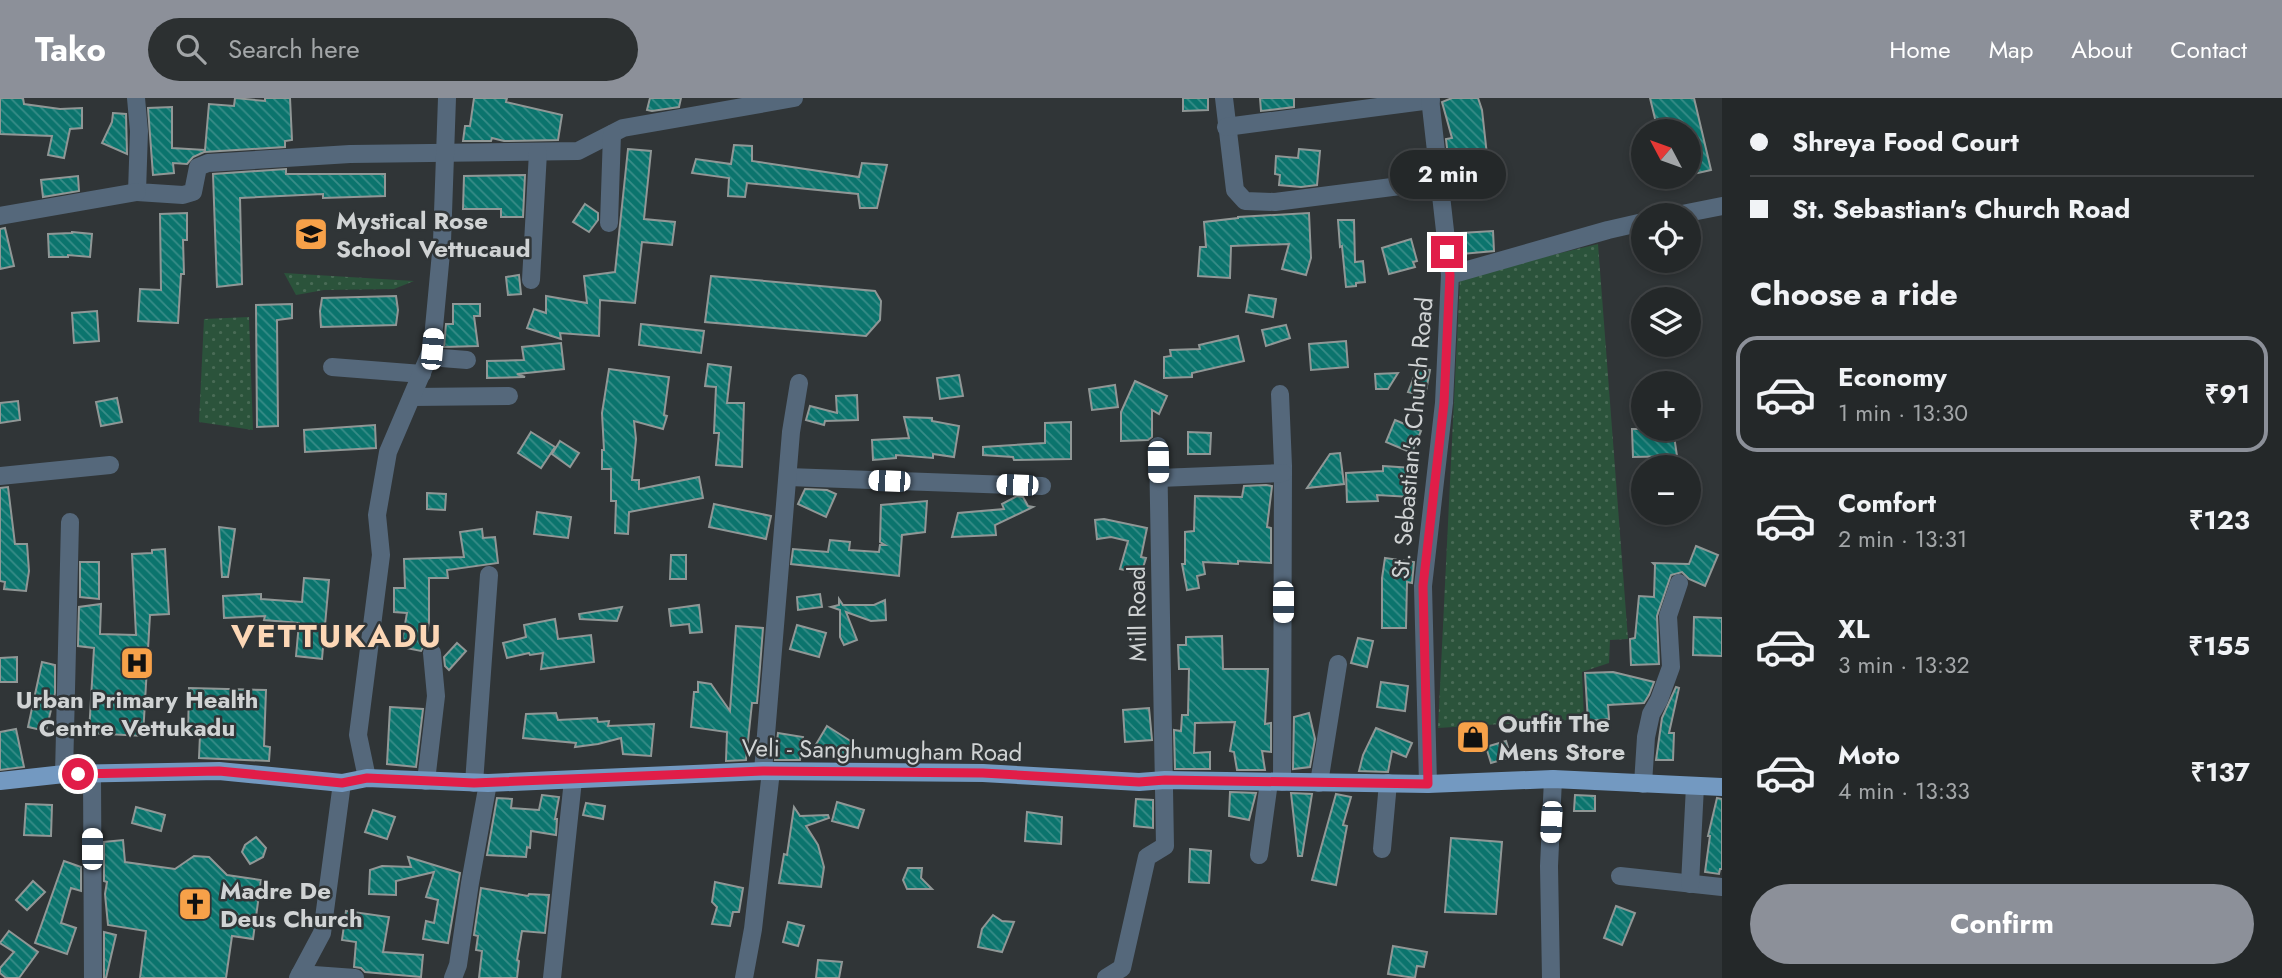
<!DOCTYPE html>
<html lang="en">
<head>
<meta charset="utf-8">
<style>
  :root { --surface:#242829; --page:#2c3031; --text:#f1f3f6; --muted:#a3a6a8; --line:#414446; --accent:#8c9099 }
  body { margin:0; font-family:Jost,sans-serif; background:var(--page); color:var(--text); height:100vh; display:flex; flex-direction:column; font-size:26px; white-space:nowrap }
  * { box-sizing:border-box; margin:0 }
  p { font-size:23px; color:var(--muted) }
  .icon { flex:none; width:38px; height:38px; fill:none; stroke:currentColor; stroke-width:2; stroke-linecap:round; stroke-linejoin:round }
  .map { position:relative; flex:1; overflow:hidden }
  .details { display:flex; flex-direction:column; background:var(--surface); width:560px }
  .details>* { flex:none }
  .top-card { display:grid; align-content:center; height:154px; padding:0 28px; background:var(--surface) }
  .needle { width:46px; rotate:311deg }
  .fabs { position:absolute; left:1631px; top:21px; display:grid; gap:14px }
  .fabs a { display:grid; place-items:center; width:70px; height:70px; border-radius:50%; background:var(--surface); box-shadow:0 4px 10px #0003,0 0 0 2px var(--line); font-size:35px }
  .end { position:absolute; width:32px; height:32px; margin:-16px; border:9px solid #e11d48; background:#fff; box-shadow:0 0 0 4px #fff }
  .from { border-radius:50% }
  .bubble { position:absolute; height:49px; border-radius:24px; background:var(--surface); box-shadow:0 4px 10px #0003,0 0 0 2px var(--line); font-size:23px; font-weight:700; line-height:49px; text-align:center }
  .car { position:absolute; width:21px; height:42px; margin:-21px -10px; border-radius:9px; box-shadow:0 0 5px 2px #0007; background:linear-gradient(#fff 24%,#345 0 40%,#fff 0 76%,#345 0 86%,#fff 0) }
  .top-card b { display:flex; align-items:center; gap:24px; height:66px; font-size:26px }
  .top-card b+b { border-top:2px solid var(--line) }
  .top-card i { width:18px; height:18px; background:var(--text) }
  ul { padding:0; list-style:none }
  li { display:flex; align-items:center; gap:21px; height:116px; margin:0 14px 10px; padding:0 14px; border:4px solid transparent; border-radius:21px }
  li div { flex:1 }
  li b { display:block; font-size:26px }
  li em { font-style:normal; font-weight:700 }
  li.on { border-color:var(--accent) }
  li>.icon { width:63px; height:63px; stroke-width:1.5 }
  h2 { padding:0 28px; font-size:32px; line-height:84px }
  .primary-button { display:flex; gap:14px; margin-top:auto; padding:14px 28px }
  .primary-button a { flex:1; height:80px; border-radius:42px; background:var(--accent); color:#fff; font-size:28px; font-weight:700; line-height:80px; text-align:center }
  header { display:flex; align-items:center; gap:42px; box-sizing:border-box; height:98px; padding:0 35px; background:var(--accent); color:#fff }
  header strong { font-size:33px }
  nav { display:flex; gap:38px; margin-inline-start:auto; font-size:24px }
  .search { width:490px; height:63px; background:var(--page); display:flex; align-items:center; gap:18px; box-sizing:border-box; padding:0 24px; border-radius:38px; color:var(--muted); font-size:26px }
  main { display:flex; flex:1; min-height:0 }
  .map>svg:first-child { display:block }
  .park { fill:url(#park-dots) }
  .building { fill:url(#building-back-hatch); stroke:#909796; stroke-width:2 }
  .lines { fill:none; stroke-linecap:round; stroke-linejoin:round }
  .minor { stroke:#55687b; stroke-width:18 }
  .major { stroke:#7399c1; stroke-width:18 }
  .route { stroke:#e11d48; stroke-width:9 }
  .labels { text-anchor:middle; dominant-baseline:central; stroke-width:5; stroke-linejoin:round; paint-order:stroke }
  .poi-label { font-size:24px; font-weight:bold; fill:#d0d3d4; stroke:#303537; text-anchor:start }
  .street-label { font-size:24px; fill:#d0d3d4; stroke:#303537 }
  .district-label { font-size:32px; font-weight:bold; letter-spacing:2px; fill:#fcd7b6; stroke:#303537 }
</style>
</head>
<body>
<header>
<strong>Tako</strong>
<div class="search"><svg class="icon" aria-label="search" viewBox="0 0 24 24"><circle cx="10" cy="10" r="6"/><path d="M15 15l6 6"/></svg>Search here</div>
<nav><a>Home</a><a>Map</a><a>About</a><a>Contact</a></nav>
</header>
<main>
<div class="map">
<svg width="1722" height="880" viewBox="0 0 1722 880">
  <defs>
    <pattern id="park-dots" width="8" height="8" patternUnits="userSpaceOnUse" patternTransform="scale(1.75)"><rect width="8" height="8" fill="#2b533b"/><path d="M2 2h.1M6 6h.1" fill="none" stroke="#496b56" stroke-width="1.8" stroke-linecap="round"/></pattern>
    <pattern id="building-back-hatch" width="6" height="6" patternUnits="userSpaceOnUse" patternTransform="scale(1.75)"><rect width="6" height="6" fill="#0b746d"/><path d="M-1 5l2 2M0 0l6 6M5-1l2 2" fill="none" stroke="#398d88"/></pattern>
  </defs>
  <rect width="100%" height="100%" fill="#303537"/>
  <g class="park">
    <path d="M1598 146 1628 541 1610 542 1609 565 1582 574 1584 621 1438 630 1460 179Z"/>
    <path d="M284 175 414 183 394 191 324 192 296 197Z"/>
    <path d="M249 219 253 332 199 324 204 221Z"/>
  </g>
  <g class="building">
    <path d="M0 0H23L24 6 60 11 82 10V30L70 31 64 60 48 57 52 38 0 36Z"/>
    <path d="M235 0 265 3V0H290L292 42 285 43V49L204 54 193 59 187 66 173 65 174 75 153 77 148 10 172 9V50L205 52 209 6 234 8Z"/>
    <path d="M474 0H507L506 4 562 17 558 42 504 43 492 40 491 43H463L465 28H470Z"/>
    <path d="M650 0H681L679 9 652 13 647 12Z"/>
    <path d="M1183 0H1208V12L1183 13Z"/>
    <path d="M1260 0H1294V9L1261 13Z"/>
    <path d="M1452 0H1478L1482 12 1489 75H1493L1494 89 1452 94 1446 41 1452 40 1442 4Z"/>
    <path d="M1650 0H1694L1711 72 1689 77V33H1658Z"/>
    <path d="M113 15 126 16 127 56 102 45 112 24Z"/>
    <path d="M734 47 752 48V63L859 79 862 65 887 67 877 110H860L858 96 747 85 745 99 728 98 729 80 692 75 696 61 731 66Z"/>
    <path d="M628 51 651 53 644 121 675 124 672 147 642 144 635 205 600 202 599 238 560 235 561 241 527 230 534 211 546 215V198L587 205 584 178 615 174Z"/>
    <path d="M1299 51 1320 53 1317 87 1301 89 1279 87 1280 77 1275 76 1276 58 1298 60Z"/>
    <path d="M286 71V76H385V98L323 100V96L240 100 242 186 217 189 213 76Z"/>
    <path d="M525 77 523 119H501V111H463L464 78Z"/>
    <path d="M78 78 79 93 43 99 41 82Z"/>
    <path d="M585 106 598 115V122L589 134 573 124Z"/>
    <path d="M187 115V142H183L184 176H181L178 225 138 223 140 191 161 192 160 116Z"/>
    <path d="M1309 115 1311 160 1306 177 1282 171 1289 146 1231 148 1230 180 1198 178 1200 149H1206L1204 124 1238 120V119Z"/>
    <path d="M1338 122H1354L1355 164 1363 163 1365 184 1356 185V188L1346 189 1342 148 1340 149Z"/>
    <path d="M5 130 14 168 0 171V131Z"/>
    <path d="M1493 133 1494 153 1462 156 1461 135Z"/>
    <path d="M72 134 92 136 90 159 68 157V159H49L48 136 72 135Z"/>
    <path d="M1411 141 1417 163 1413 164 1415 169 1389 176 1382 150Z"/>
    <path d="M519 177 521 196 508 197 506 179Z"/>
    <path d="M711 178 875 193 881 203 880 222 866 238 705 224Z"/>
    <path d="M1249 197 1276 201 1273 219 1246 214Z"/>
    <path d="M396 198 398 212 396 227 321 229 320 213 322 200Z"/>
    <path d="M292 206V220L277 222 278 328 257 329 256 207Z"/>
    <path d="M453 206H480V218H474L478 248 444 249 446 226H453Z"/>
    <path d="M97 213 99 243 74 245 72 215Z"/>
    <path d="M641 226 704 233 701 255 639 247Z"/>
    <path d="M1286 227 1290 240 1266 248 1262 232Z"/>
    <path d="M1238 238 1244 263 1192 275V279L1164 280V259L1171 258 1170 252 1200 251 1199 247Z"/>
    <path d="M1346 243 1348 269 1311 272 1309 246Z"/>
    <path d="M561 245 564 271 517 276 525 279 487 280V263L524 262 522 249Z"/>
    <path d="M708 266 731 269 727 305H744L742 369 716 367 719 335H714L716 289 705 288Z"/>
    <path d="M1418 269 1430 272 1425 298 1408 294Z"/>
    <path d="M609 271 669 279 664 317 667 318 663 331 634 323 636 341 632 382H639V391L699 379 703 400 629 414 628 436 615 435 616 403H611V371H602V352H604L602 315Z"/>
    <path d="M1398 275 1388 291H1376L1375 276Z"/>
    <path d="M959 277 963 298 940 301 937 280Z"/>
    <path d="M1135 283 1167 298 1159 316 1152 312V339L1148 342 1121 343V314Z"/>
    <path d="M1115 287 1118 309 1092 312 1089 291Z"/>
    <path d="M857 297 858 322 825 323 824 327 806 322 810 308 837 315 836 298Z"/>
    <path d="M117 300 122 324 101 328 96 304Z"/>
    <path d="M18 303 20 322 0 325V305Z"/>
    <path d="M904 319 932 320V323L959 328 954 359 933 356V360L896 357V360L873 362 872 342 909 340Z"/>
    <path d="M1395 322 1421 333 1412 355 1386 344Z"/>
    <path d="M1071 324V361L1014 362 1013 359 983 357V349L1045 345V325Z"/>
    <path d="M375 327 376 350 305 354 304 332Z"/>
    <path d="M1632 331H1673L1677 358 1633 359Z"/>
    <path d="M531 334 555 349 541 370 518 355Z"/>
    <path d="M1188 334 1211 335 1210 356H1188Z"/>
    <path d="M560 343 579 355 570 369 552 356Z"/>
    <path d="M1340 355 1344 386 1307 390 1330 356Z"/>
    <path d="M1383 368 1413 370 1411 399 1377 397 1378 403 1347 404 1346 375 1383 373Z"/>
    <path d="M1266 387 1272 388 1267 429 1271 430V465L1238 463V466L1203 464 1205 476 1197 478 1199 490 1187 492 1182 466H1185V434L1194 433 1195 398 1242 399 1244 388Z"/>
    <path d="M8 389 15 446H27L29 473 26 493 4 491 5 484 0 483V390Z"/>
    <path d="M805 391 827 392 836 396 826 419 798 406Z"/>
    <path d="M427 395 446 396 445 412 427 411Z"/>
    <path d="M1017 398 1023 399 1028 408 1033 409 995 427 996 437 952 439 958 415 1004 411 1002 406Z"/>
    <path d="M927 403 925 434 902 437 899 478 791 466 793 451 828 454 830 442 850 444 849 452 879 454 880 447H885L880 444 881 407Z"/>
    <path d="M714 406 771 418 766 441 709 429Z"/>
    <path d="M537 414 571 419 568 440 534 436Z"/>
    <path d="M1104 421 1147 430 1141 459 1146 460 1141 476 1120 471 1128 443 1111 439 1097 441 1095 422Z"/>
    <path d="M219 429 235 431 228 479H222Z"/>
    <path d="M482 431 483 440 495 439 498 465 447 472 448 480H429V524L425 546 421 553 401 549 407 515 394 514V490H405L404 461 464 459 460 434Z"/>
    <path d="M1696 448 1718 457 1705 488 1689 481 1682 474 1671 477 1657 518 1659 566 1631 567 1630 541 1635 540 1639 498 1654 499 1655 467 1653 465 1689 466Z"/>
    <path d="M165 451 169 516 150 517 143 638 89 635 94 550 78 548 79 509 101 506 100 536 136 537 132 456 152 455V452Z"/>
    <path d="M671 457H686V481H670Z"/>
    <path d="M1385 460 1414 464 1412 485 1407 484 1406 530H1382V480Z"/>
    <path d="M80 464H99V501L80 499Z"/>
    <path d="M304 480 329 482 322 561 296 558 299 525 264 522 265 518 224 520 223 498 261 496V501L302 504Z"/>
    <path d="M820 496 822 509 798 512 797 499Z"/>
    <path d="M839 501 843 507H874L885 502 886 522 871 523 846 514 857 542 844 547 840 539V512L831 509 839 507Z"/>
    <path d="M699 507 702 534 690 535 689 526 671 528 669 511Z"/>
    <path d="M622 509 617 523 580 521 579 516Z"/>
    <path d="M1694 519 1722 520V558L1693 557Z"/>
    <path d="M555 521 558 541 591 537 594 564 541 571 543 555 530 557 529 555 507 560 503 545 526 539 524 527Z"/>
    <path d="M797 527 826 535 819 559 790 551Z"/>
    <path d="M736 528 763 530 760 569 757 605H752L746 662 726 663 727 634 691 629 694 594H698V584L711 586 730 613Z"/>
    <path d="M1222 538 1223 571H1268L1265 626 1271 625V654L1262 653 1265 672H1237L1234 654 1230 653 1235 624 1195 625 1194 655 1210 654V671H1175L1174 632 1181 633 1182 617H1188L1189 571H1179L1178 547H1186V539Z"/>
    <path d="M1358 540 1373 543 1367 569 1351 565Z"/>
    <path d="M457 545 466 553 449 572 445 568 444 559Z"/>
    <path d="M17 559V584H0V560Z"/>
    <path d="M42 564 55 567V595L46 633 28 629Z"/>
    <path d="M1613 574 1654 584 1649 597 1644 605 1608 607 1609 621 1588 623 1585 575Z"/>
    <path d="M1381 584 1408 588 1405 613 1377 609Z"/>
    <path d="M1676 589 1679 590 1669 635H1674L1673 662H1656L1662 620Z"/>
    <path d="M189 590 266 592 264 648 270 649 269 663 199 660 200 637H188Z"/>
    <path d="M390 609 423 611 416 669 387 666Z"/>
    <path d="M1149 610 1152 642 1125 644 1123 612Z"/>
    <path d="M556 615 558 622 597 620 598 624 609 623 608 628 654 626 651 658 623 656 621 640 598 646 575 649 576 645 523 640 526 616Z"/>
    <path d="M1309 615 1315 641 1310 669 1293 671 1294 619Z"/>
    <path d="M827 628 852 644 841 662 815 648Z"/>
    <path d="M1376 630 1412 645 1406 659 1392 653 1388 674 1359 673 1363 657Z"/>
    <path d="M16 631 24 669 0 672V634Z"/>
    <path d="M778 635 803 639 800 662H775Z"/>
    <path d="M1506 643 1511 659 1491 665 1486 649Z"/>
    <path d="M1230 694 1256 695 1249 722 1229 718Z"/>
    <path d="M1291 695 1312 696 1302 758H1298Z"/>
    <path d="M1336 696 1351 699 1343 727 1347 728 1336 787 1312 782Z"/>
    <path d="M542 697 559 699 555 721H557L556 737 531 733 530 750 527 749 526 759 487 757 497 700 512 701 511 710 539 712Z"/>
    <path d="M1575 697 1595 698V713H1574Z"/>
    <path d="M1717 700 1722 701V771H1720L1719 776 1705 774 1710 738H1708Z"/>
    <path d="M1136 701 1153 702V730L1134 728Z"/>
    <path d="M837 704 864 712 858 730 832 723Z"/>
    <path d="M586 705 605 708 603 721 583 717Z"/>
    <path d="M26 706 52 707 51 738 24 737Z"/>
    <path d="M136 709 165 717 161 733 132 725Z"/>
    <path d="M794 709 800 718 828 717 829 720 806 728 818 747 824 769 821 789 779 785 784 756 787 757Z"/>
    <path d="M373 712 395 719 387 741 365 734Z"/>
    <path d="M1027 714 1062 719 1061 746 1025 743Z"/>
    <path d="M256 739 266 750 263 759 250 766 242 754 245 747Z"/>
    <path d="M1451 740 1502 744 1496 816 1445 814Z"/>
    <path d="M123 742 125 764 175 771 194 758 209 759 227 777 261 782 253 841 232 838 226 880H140L146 833 108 827 105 796 107 784 104 783V744Z"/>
    <path d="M1190 751 1211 753 1209 785 1189 784Z"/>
    <path d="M408 759 460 775 448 845 423 841 426 823 434 825 438 802 426 799 434 774 396 783V797L369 796 370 772 382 768 411 769Z"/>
    <path d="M64 763 81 769V793L71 790 61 825 76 830 67 856 35 845Z"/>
    <path d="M908 770H922L921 780 932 791H907L903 782Z"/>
    <path d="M33 783 45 794 27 812 16 802Z"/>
    <path d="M715 784 743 790 739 814H733L730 828 712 826 717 809 712 804Z"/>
    <path d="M481 790 528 798 529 796 549 797 545 835 522 833 517 862 519 863 517 880H479L482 853 476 852 478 838 474 837Z"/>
    <path d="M1616 808 1635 815 1622 847 1604 840Z"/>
    <path d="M346 813 389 819 383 854 423 857 421 879 365 874 361 870 354 869 356 844 342 842Z"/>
    <path d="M993 817 1002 823 1014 824 1002 854 978 849 982 831Z"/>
    <path d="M788 824 804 828 798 848 783 844Z"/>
    <path d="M9 833 38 854 19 880H6L0 875V870L14 854 0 845Z"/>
    <path d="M104 834 116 837 106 880H104Z"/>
    <path d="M1393 848 1427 854 1424 869 1417 868 1415 880 1388 876Z"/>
    <path d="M818 862 842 864 839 880H816Z"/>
  </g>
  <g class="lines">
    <g class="minor">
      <path d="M136 0 139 33 137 94 183 97 193 94 198 69 208 65 350 56 578 53 623 30 794 0"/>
      <path d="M1224 0 1235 92 1245 103 1275 104 1439 83"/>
      <path d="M1226 29 1431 2"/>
      <path d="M1677 117 1722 108"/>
      <path d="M0 118 137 94"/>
      <path d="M609 125 612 36"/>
      <path d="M1450 177 1608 132 1643 124"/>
      <path d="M531 182 538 54"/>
      <path d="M429 259 467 262"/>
      <path d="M332 269 422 276"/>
      <path d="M1280 296 1283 368 1282 684"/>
      <path d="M412 299 509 298"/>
      <path d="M0 378 110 367"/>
      <path d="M788 379 1042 388"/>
      <path d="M1159 380 1283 375"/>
      <path d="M763 673 791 334 799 285"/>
      <path d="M64 676 70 424"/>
      <path d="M92 676 93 880"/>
      <path d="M367 680 358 637 381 457 377 417 388 354 432 251 442 144 447 0"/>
      <path d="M426 683 436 598 432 555"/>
      <path d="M474 685 489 477"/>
      <path d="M1319 685 1338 566"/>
      <path d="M1428 686 1423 488 1444 305 1450 177 1430 0"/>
      <path d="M1643 686 1646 639 1651 616 1659 602 1671 569 1668 518 1679 485"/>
      <path d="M1382 751 1388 685"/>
      <path d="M1259 757 1269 684"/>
      <path d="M1620 778 1722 789"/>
      <path d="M1690 786 1695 688"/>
      <path d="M300 876 355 880"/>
      <path d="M298 880 322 835 342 685"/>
      <path d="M453 880 458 867 470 785 488 685"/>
      <path d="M552 880 573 682"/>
      <path d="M744 880 753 831 771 673"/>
      <path d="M1106 880 1122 870 1147 759 1165 748 1158 348"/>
      <path d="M1551 880 1549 768 1553 681"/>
    </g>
    <path class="major" d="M0 683 64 676 219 673 342 685 367 680 488 685 763 673 983 675 1139 684 1165 682 1428 686 1553 681 1722 689"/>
  </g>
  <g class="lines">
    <path class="route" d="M78 676 219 673 342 685 367 680 474 685 763 673 983 675 1139 684 1165 682 1428 686 1423 488 1444 305 1450 177 1447 154"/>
  </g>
  <defs>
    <g id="school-square" transform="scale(1.75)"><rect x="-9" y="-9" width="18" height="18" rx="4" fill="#f7a149" stroke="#303537"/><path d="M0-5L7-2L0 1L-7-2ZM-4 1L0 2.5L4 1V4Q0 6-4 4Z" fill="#111"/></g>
    <g id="hospital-square" transform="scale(1.75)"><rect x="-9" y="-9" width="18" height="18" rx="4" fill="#f7a149" stroke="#303537"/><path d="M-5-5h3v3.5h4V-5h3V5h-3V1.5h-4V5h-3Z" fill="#111"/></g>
    <g id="shop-square" transform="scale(1.75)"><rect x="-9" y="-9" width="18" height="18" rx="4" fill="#f7a149" stroke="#303537"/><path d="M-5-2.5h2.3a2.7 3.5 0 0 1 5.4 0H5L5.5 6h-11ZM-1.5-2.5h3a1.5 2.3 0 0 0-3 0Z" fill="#111"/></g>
    <g id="church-square" transform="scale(1.75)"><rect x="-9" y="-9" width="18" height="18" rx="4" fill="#f7a149" stroke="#303537"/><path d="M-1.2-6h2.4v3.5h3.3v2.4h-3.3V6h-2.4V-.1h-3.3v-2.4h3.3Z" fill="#111"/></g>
  </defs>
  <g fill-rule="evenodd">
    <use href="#school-square" x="311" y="136"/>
    <use href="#hospital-square" x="137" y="565"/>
    <use href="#shop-square" x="1473" y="639"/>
    <use href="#church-square" x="195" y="806"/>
  </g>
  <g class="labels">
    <g class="poi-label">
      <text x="336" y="122">Mystical Rose<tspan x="336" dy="28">School Vettucaud</tspan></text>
      <text x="137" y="601" text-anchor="middle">Urban Primary Health<tspan x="137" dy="28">Centre Vettukadu</tspan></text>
      <text x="1498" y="625">Outfit The<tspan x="1498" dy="28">Mens Store</tspan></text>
      <text x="220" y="792">Madre De<tspan x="220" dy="28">Deus Church</tspan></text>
    </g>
    <g class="street-label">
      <text transform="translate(1412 340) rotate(-85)">St. Sebastian's Church Road</text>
      <text transform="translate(1137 516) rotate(-91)">Mill Road</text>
      <text transform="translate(882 652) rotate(1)">Veli - Sanghumugham Road</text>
    </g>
    <g class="district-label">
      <text x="337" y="538">VETTUKADU</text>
    </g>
  </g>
</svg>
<div class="fabs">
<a><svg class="needle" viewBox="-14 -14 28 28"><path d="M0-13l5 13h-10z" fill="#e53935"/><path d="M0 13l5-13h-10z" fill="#a3a6a8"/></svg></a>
<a><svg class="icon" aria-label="locate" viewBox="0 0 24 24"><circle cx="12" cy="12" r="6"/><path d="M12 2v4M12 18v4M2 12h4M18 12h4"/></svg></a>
<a><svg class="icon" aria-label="layers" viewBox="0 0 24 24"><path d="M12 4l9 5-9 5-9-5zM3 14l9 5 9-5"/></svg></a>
<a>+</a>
<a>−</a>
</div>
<i class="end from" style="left:78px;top:676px"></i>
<i class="end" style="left:1447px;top:154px"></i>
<div class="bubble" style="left:1390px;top:52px;width:116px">2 min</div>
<i class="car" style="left:432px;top:251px;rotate:5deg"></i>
<i class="car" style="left:1158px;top:364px;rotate:179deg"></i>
<i class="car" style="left:889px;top:383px;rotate:272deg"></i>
<i class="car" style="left:1017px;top:387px;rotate:272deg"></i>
<i class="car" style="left:1283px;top:504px;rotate:180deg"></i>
<i class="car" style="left:1551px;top:724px;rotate:183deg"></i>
<i class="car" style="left:92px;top:751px;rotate:0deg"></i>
</div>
<section class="details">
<div class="top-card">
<b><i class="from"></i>Shreya Food Court</b>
<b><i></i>St. Sebastian's Church Road</b>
</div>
<h2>Choose a ride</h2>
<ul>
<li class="on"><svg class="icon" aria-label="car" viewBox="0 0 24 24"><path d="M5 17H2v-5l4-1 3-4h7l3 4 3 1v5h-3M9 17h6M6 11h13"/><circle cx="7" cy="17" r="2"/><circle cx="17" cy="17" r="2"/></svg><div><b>Economy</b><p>1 min · 13:30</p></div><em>₹91</em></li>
<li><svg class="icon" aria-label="car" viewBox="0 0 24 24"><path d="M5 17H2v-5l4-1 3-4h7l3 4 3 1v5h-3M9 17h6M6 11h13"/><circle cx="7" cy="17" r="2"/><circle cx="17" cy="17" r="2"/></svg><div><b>Comfort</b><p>2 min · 13:31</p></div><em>₹123</em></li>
<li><svg class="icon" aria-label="car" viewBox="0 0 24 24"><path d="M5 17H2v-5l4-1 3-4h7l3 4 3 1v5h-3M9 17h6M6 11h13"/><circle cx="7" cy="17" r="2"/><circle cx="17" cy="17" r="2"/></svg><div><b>XL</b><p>3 min · 13:32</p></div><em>₹155</em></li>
<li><svg class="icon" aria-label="car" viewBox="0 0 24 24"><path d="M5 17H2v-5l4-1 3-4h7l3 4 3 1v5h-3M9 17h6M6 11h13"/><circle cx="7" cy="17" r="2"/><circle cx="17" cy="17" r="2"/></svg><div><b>Moto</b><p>4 min · 13:33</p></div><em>₹137</em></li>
</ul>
<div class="primary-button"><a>Confirm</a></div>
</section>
</main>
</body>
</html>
